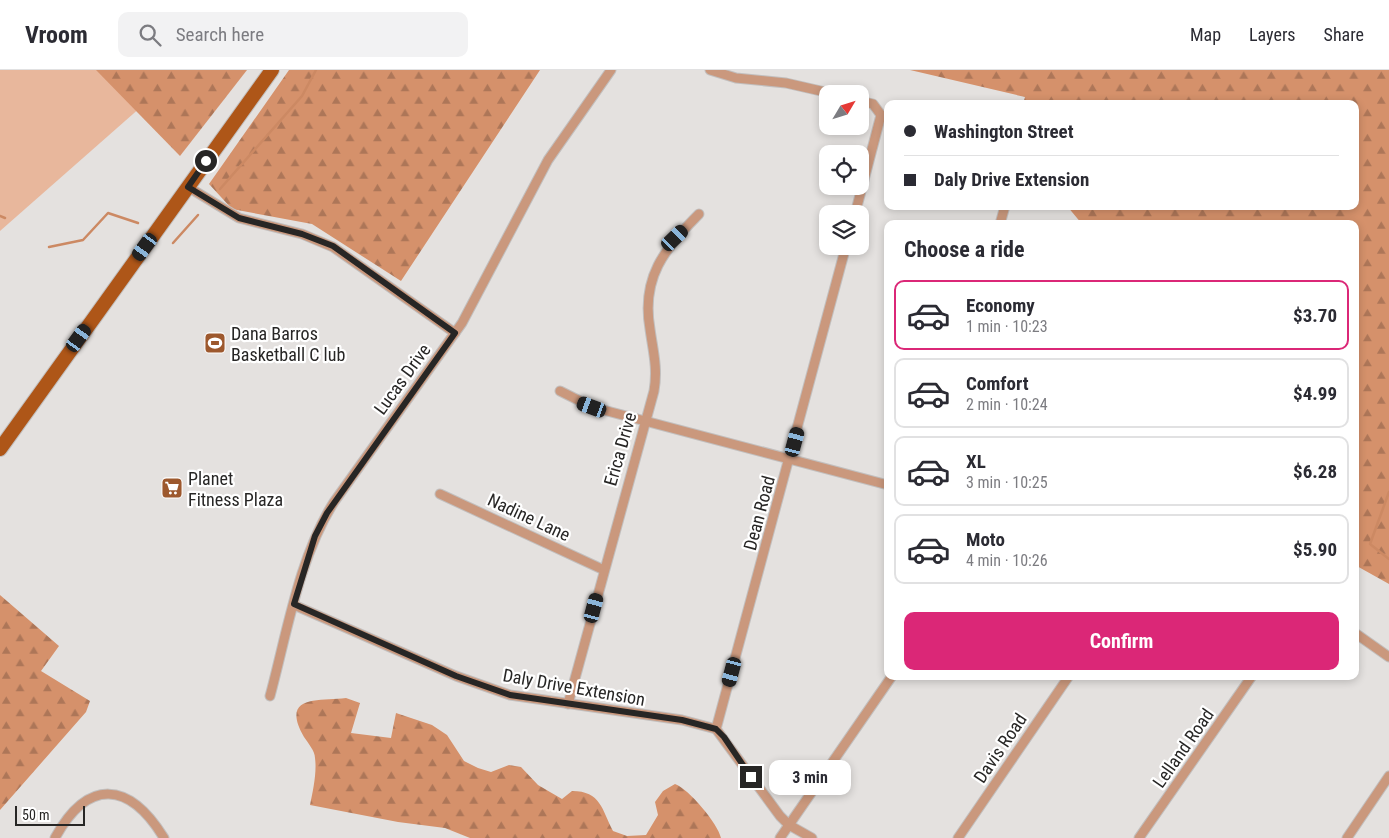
<!DOCTYPE html>
<html lang="en">
<head>
<meta charset="utf-8">
<style>
  :root { --surface:#fff; --page:#f2f2f3; --text:#2b2b33; --muted:#7c7c81; --line:#e1e1e2; --accent:#db2777 }
  body { margin:0; font-family:"Roboto Condensed",sans-serif; background:var(--page); color:var(--text); height:100vh; display:flex; flex-direction:column; font-size:19px; white-space:nowrap }
  * { box-sizing:border-box; margin:0 }
  p { font-size:16px; color:var(--muted) }
  .icon { flex:none; width:28px; height:28px; fill:none; stroke:currentColor; stroke-width:2; stroke-linecap:round; stroke-linejoin:round }
  .map { position:relative; flex:1; overflow:hidden }
  .panel { position:absolute; left:884px; top:150px; width:475px; height:460px; display:flex; flex-direction:column; background:var(--surface); border-radius:10px; box-shadow:0 2px 8px #0003 }
  .panel>* { flex:none }
  .hud { position:absolute; left:884px; top:30px; width:475px; height:110px; border-radius:10px; box-shadow:0 2px 8px #0003; display:grid; align-content:center; height:110px; padding:0 20px; background:var(--surface) }
  .needle { width:32px; rotate:52deg }
  .tools { position:absolute; left:819px; top:15px; display:grid; gap:10px }
  .tools a { display:grid; place-items:center; width:50px; height:50px; border-radius:10px; background:var(--surface); box-shadow:0 2px 8px #0003; font-size:25px }
  .scale { position:absolute; left:15px; bottom:12px; width:70px; box-sizing:border-box; padding-left:5px; border:2px solid #272625; border-top:0; font-size:14px; line-height:18px; white-space:nowrap; color:#272625; -webkit-text-stroke:4px #fff; paint-order:stroke }
  .end { position:absolute; width:22px; height:22px; margin:-11px; border:6px solid #272625; background:#fff; box-shadow:0 0 0 2px #fff }
  .from { border-radius:50% }
  .bubble { position:absolute; height:35px; border-radius:10px; background:var(--surface); box-shadow:0 2px 8px #0003; font-size:16px; font-weight:700; line-height:35px; text-align:center }
  .car { position:absolute; width:15px; height:30px; margin:-15px -8px; border-radius:6px; box-shadow:0 0 4px 1px #0007; background:linear-gradient(#222 24%,#8ab4d8 0 40%,#222 0 76%,#8ab4d8 0 86%,#222 0) }
  .hud b { display:flex; align-items:center; gap:18px; height:48px; font-size:19px }
  .hud b+b { border-top:1px solid var(--line) }
  .hud i { width:12px; height:12px; background:var(--text) }
  ul { padding:0; list-style:none }
  li { display:flex; align-items:center; gap:15px; height:70px; margin:0 10px 8px; padding:0 10px; border:2px solid var(--line); border-radius:10px }
  li div { flex:1 }
  li b { display:block; font-size:19px }
  li em { font-style:normal; font-weight:700 }
  li.active { border-color:var(--accent) }
  li>.icon { width:45px; height:45px; stroke-width:1.5 }
  h2 { padding:0 20px; font-size:22px; line-height:60px }
  .action { display:flex; gap:10px; margin-top:auto; padding:10px 20px }
  .action a { flex:1; height:58px; border-radius:10px; background:var(--accent); color:#fff; font-size:20px; font-weight:700; line-height:58px; text-align:center }
  header { display:flex; align-items:center; gap:30px; box-sizing:border-box; height:70px; padding:0 25px; background:var(--surface); border-bottom:1px solid var(--line) }
  header strong { font-size:24px }
  nav { display:flex; gap:28px; margin-inline-start:auto; font-size:18px }
  .search { width:350px; height:45px; background:var(--page); display:flex; align-items:center; gap:12px; box-sizing:border-box; padding:0 18px; border-radius:10px; color:var(--muted); font-size:19px }
  .map>svg:first-child { display:block }
  .green { fill:#e8b79c }
  .forest { fill:url(#forest-firs) }
  .lines { fill:none; stroke-linecap:round; stroke-linejoin:round }
  .stream { stroke:#cc8963; stroke-width:2.5 }
  .street-casing { stroke:#c2bfbe; stroke-width:11 }
  .primary-casing { stroke:#c2bfbe; stroke-width:16 }
  .street { stroke:#ca987d; stroke-width:9 }
  .primary { stroke:#ae5618; stroke-width:14 }
  .route { stroke:#272625; stroke-width:6 }
  .labels { text-anchor:middle; dominant-baseline:central; stroke-width:4.5; stroke-linejoin:round; paint-order:stroke }
  .poi-label { font-size:18px; fill:#272625; stroke:#fff; text-anchor:start }
  .street-label { font-size:18px; fill:#272625; stroke:#fff }
</style>
</head>
<body>
<header>
<strong>Vroom</strong>
<div class="search"><svg class="icon" aria-label="search" viewBox="0 0 24 24"><circle cx="10" cy="10" r="6"/><path d="M15 15l6 6"/></svg>Search here</div>
<nav><a>Map</a><a>Layers</a><a>Share</a></nav>
</header>
<div class="map">
<svg width="1389" height="768" viewBox="0 0 1389 768">
  <defs>
    <pattern id="forest-firs" width="22" height="20" patternUnits="userSpaceOnUse" patternTransform="scale(1.25)"><rect width="22" height="20" fill="#d5916b"/><path d="M5 1l3.5 6h-7zM16 11l3.5 6h-7z" fill="#ad7658"/></pattern>
  </defs>
  <rect width="100%" height="100%" fill="#e4e1df"/>
  <path class="green" d="M0 0H183L0 161Z"/>
  <g class="forest">
    <path d="M96 0H247L180 86Z"/>
    <path d="M289 0H540L401 211 312 154 232 139 209 114Z"/>
    <path d="M910 0H1389V514L1355 495V154H1082L1067 136H1355V34H1023L1025 27Z"/>
    <path d="M0 525 59 576 41 601 90 631 86 642 0 740Z"/>
    <path d="M346 628 360 633 351 663 391 668 396 643 432 655 447 665 464 691 478 698 491 702 509 695 521 697 538 715 562 729 572 721C601 721 602 740 613 761L627 766 646 765 658 745 655 732 663 721 675 714C689 719 718 754 721 768H470L445 758 398 752 310 735C313 721 317 702 315 688 315 681 308 673 304 667 280 625 318 631 346 628Z"/>
  </g>
  <g class="lines">
    <g class="stream">
      <path d="M220 119 302 26 316 0"/>
      <path d="M0 146 5 148"/>
      <path d="M173 173 198 145"/>
      <path d="M49 177 83 170 108 143 138 153"/>
      <path d="M1389 422 1370 474 1389 489"/>
    </g>
    <g class="street-casing">
      <g id="street">
        <path d="M710 0 736 8 786 13 834 24"/>
        <path d="M860 31 873 34 881 45"/>
        <path d="M188 117 239 148 302 164 333 177 455 263"/>
        <path d="M855 144 881 45"/>
        <path d="M1000 154 1005 136"/>
        <path d="M560 321 592 337 888 415"/>
        <path d="M440 424 604 500"/>
        <path d="M294 535 456 606 510 625 682 650 716 659 780 746 789 755 812 768"/>
        <path d="M1355 563 1389 587"/>
        <path d="M270 626C287 563 299 487 334 432L462 253 548 90 611 0"/>
        <path d="M568 634 654 321C658 298 653 281 650 259 641 208 664 179 699 144"/>
        <path d="M716 659 846 176"/>
        <path d="M55 768C88 708 129 711 164 768"/>
        <path d="M780 768 892 606"/>
        <path d="M958 768 1069 606"/>
        <path d="M1139 768 1252 606"/>
        <path d="M1347 768 1389 706"/>
      </g>
    </g>
    <g class="primary-casing">
      <path id="primary" d="M0 379 272 0"/>
    </g>
    <use href="#street" class="street"/>
    <use href="#primary" class="primary"/>
  </g>
  <g class="lines">
    <path class="route" d="M206 91 188 117 239 148 302 164 333 176 455 263 327 443 315 466 294 534 456 606 510 625 682 650 716 659 724 667 751 707"/>
  </g>
  <defs>
    <g id="stadium-square" transform="scale(1.125)"><rect x="-9" y="-9" width="18" height="18" rx="4" fill="#9d582d" stroke="#fff"/><path d="M0-5a6.5 5 0 1 0 0 10a6.5 5 0 1 0 0-10ZM-3.5-1.8h7v3.6h-7Z" fill="#fff"/></g>
    <g id="supermarket-square" transform="scale(1.125)"><rect x="-9" y="-9" width="18" height="18" rx="4" fill="#9d582d" stroke="#fff"/><path d="M-6-5.5h2.5l.6 2H6L4.5 2H-2.5L-4.4-4H-6ZM-1.5 3.2a1.3 1.3 0 1 0 .1 0ZM3 3.2a1.3 1.3 0 1 0 .1 0Z" fill="#fff"/></g>
  </defs>
  <g fill-rule="evenodd">
    <use href="#stadium-square" x="215" y="273"/>
    <use href="#supermarket-square" x="172" y="418"/>
  </g>
  <g class="labels">
    <g class="poi-label">
      <text x="231" y="263">Dana Barros<tspan x="231" dy="21">Basketball C lub</tspan></text>
      <text x="188" y="408">Planet<tspan x="188" dy="21">Fitness Plaza</tspan></text>
    </g>
    <g class="street-label">
      <text transform="translate(402 309) rotate(-54)">Lucas Drive</text>
      <text transform="translate(620 379) rotate(-74)">Erica Drive</text>
      <text transform="translate(759 443) rotate(-75)">Dean Road</text>
      <text transform="translate(529 447) rotate(25)">Nadine Lane</text>
      <text transform="translate(574 617) rotate(10)">Daly Drive Extension</text>
      <text transform="translate(1000 678) rotate(-56)">Davis Road</text>
      <text transform="translate(1183 678) rotate(-55)">Lelland Road</text>
    </g>
  </g>
</svg>
<div class="tools">
<a><svg class="needle" viewBox="-14 -14 28 28"><path d="M0-13l5 13h-10z" fill="#e53935"/><path d="M0 13l5-13h-10z" fill="#7c7c81"/></svg></a>
<a><svg class="icon" aria-label="locate" viewBox="0 0 24 24"><circle cx="12" cy="12" r="6"/><path d="M12 2v4M12 18v4M2 12h4M18 12h4"/></svg></a>
<a><svg class="icon" aria-label="layers" viewBox="0 0 24 24"><path d="M12 4l9 5-9 5-9-5zM3 14l9 5 9-5"/></svg></a>
</div>
<div class="scale">50 m</div>
<i class="end from" style="left:206px;top:91px"></i>
<i class="end" style="left:751px;top:707px"></i>
<div class="bubble" style="left:769px;top:690px;width:82px">3 min</div>
<i class="car" style="left:675px;top:168px;rotate:46deg"></i>
<i class="car" style="left:145px;top:177px;rotate:216deg"></i>
<i class="car" style="left:79px;top:268px;rotate:36deg"></i>
<i class="car" style="left:592px;top:337px;rotate:290deg"></i>
<i class="car" style="left:795px;top:372px;rotate:15deg"></i>
<i class="car" style="left:594px;top:538px;rotate:15deg"></i>
<i class="car" style="left:732px;top:602px;rotate:195deg"></i>
<div class="hud">
<b><i class="from"></i>Washington Street</b>
<b><i></i>Daly Drive Extension</b>
</div>
<section class="panel">
<h2>Choose a ride</h2>
<ul>
<li class="active"><svg class="icon" aria-label="car" viewBox="0 0 24 24"><path d="M5 17H2v-5l4-1 3-4h7l3 4 3 1v5h-3M9 17h6M6 11h13"/><circle cx="7" cy="17" r="2"/><circle cx="17" cy="17" r="2"/></svg><div><b>Economy</b><p>1 min · 10:23</p></div><em>$3.70</em></li>
<li><svg class="icon" aria-label="car" viewBox="0 0 24 24"><path d="M5 17H2v-5l4-1 3-4h7l3 4 3 1v5h-3M9 17h6M6 11h13"/><circle cx="7" cy="17" r="2"/><circle cx="17" cy="17" r="2"/></svg><div><b>Comfort</b><p>2 min · 10:24</p></div><em>$4.99</em></li>
<li><svg class="icon" aria-label="car" viewBox="0 0 24 24"><path d="M5 17H2v-5l4-1 3-4h7l3 4 3 1v5h-3M9 17h6M6 11h13"/><circle cx="7" cy="17" r="2"/><circle cx="17" cy="17" r="2"/></svg><div><b>XL</b><p>3 min · 10:25</p></div><em>$6.28</em></li>
<li><svg class="icon" aria-label="car" viewBox="0 0 24 24"><path d="M5 17H2v-5l4-1 3-4h7l3 4 3 1v5h-3M9 17h6M6 11h13"/><circle cx="7" cy="17" r="2"/><circle cx="17" cy="17" r="2"/></svg><div><b>Moto</b><p>4 min · 10:26</p></div><em>$5.90</em></li>
</ul>
<div class="action"><a>Confirm</a></div>
</section>
</div>
</body>
</html>
